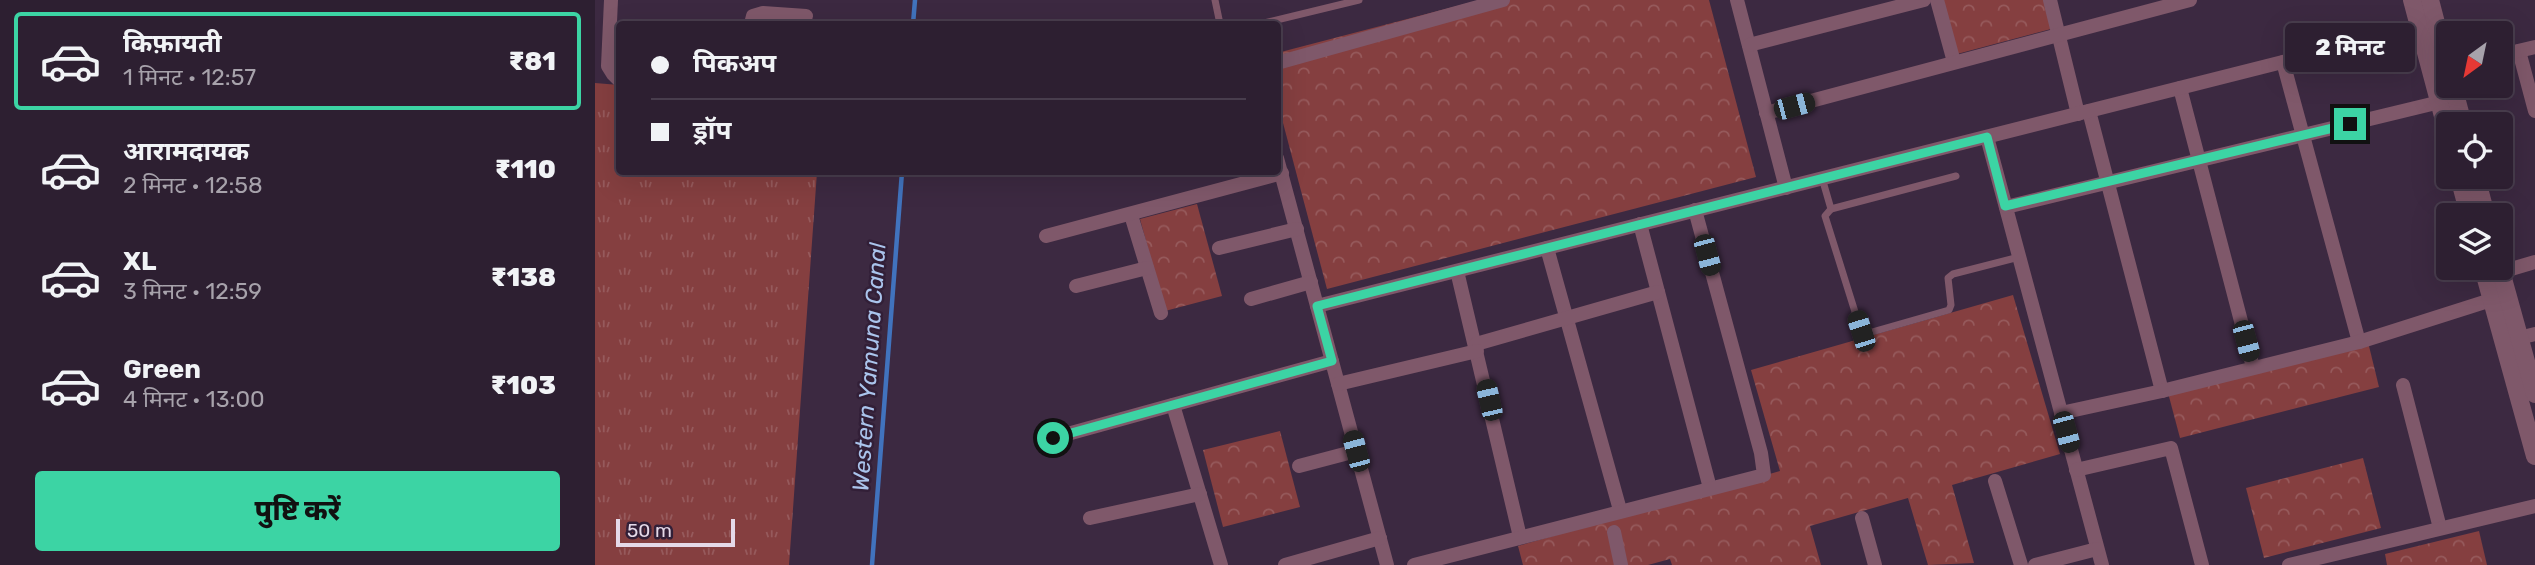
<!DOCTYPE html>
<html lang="hi">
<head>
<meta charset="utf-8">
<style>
  :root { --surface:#2d1f31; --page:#392c3d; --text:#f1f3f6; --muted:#a7a2ab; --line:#483d4d; --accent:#3cd4a4 }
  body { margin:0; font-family:Rubik,"Noto Sans Devanagari",sans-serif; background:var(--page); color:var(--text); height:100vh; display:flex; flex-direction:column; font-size:26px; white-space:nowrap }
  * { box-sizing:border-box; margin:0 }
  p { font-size:23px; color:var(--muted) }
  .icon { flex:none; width:38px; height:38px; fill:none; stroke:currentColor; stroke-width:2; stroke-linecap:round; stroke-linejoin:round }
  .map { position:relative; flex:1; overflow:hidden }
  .drawer { display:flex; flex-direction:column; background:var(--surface); width:595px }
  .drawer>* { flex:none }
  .hud { position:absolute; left:21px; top:21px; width:665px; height:154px; border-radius:7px; box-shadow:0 7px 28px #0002,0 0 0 2px var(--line); display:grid; align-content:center; height:154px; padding:0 35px; background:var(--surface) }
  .needle { width:46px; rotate:213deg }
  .tools { position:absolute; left:1841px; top:21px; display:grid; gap:14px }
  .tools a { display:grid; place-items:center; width:77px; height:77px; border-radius:7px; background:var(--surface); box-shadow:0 7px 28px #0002,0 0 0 2px var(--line); font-size:35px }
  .scale { position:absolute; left:21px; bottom:18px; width:119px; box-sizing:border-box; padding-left:7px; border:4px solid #e5d9e8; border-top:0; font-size:19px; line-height:24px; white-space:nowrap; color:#e5d9e8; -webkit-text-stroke:5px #321f37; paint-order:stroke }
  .end { position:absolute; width:32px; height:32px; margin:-16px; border:9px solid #3cd4a4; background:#111; box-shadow:0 0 0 4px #111 }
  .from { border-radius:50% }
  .bubble { position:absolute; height:49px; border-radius:7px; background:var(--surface); box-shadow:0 7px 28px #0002,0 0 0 2px var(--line); font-size:23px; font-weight:800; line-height:49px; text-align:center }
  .car { position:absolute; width:21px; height:42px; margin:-21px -10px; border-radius:9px; box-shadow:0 0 5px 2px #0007; background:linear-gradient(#222 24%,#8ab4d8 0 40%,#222 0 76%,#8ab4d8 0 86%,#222 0) }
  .hud b { display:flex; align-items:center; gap:24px; height:66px; font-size:26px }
  .hud b+b { border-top:2px solid var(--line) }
  .hud i { width:18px; height:18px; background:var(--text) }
  ul { padding:12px 0 0; list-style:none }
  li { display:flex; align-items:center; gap:21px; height:98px; margin:0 14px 10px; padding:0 21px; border:4px solid transparent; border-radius:7px }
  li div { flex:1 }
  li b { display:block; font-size:26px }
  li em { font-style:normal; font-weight:800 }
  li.current { border-color:var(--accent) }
  li>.icon { width:63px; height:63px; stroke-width:1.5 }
  .cta { display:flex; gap:14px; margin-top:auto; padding:14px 35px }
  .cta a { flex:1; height:80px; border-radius:7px; background:var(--accent); color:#111; font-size:28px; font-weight:800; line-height:80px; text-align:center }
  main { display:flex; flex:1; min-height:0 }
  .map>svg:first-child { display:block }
  .grass { fill:url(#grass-tufts) }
  .park { fill:url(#park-crowns) }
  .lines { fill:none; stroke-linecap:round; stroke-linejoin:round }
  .stream { stroke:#4173bd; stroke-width:4.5 }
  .service { stroke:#7f586a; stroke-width:7 }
  .minor { stroke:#7f586a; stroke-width:14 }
  .tertiary { stroke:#7f586a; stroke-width:18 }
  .route { stroke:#3cd4a4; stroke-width:9 }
  .labels { text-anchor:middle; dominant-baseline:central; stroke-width:5; stroke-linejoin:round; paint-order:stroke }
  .water-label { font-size:23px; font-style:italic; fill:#aac4ec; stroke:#321f37 }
</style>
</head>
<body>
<main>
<section class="drawer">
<ul>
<li class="current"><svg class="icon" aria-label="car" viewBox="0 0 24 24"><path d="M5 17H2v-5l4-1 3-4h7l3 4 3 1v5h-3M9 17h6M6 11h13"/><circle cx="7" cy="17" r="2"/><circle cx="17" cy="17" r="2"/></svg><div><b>किफ़ायती</b><p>1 मिनट · 12:57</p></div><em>₹81</em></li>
<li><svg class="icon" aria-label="car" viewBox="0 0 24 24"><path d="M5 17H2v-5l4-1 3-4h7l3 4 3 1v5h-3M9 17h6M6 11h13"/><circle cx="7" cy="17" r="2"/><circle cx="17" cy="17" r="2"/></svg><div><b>आरामदायक</b><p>2 मिनट · 12:58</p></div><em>₹110</em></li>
<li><svg class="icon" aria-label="car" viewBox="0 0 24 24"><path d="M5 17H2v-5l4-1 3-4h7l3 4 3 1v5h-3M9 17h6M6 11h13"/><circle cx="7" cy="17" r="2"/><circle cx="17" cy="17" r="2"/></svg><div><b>XL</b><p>3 मिनट · 12:59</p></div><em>₹138</em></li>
<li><svg class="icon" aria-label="car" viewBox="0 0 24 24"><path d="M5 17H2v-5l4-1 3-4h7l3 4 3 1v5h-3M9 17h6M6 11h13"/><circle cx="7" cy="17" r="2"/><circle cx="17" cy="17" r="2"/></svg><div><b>Green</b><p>4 मिनट · 13:00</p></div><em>₹103</em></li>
</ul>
<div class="cta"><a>पुष्टि करें</a></div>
</section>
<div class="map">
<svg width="1940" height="565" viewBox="0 0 1940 565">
  <defs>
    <pattern id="grass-tufts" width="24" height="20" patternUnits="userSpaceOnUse" patternTransform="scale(1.75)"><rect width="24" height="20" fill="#853f40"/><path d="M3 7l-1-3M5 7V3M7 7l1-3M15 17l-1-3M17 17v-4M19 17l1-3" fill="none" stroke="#965a5c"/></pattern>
    <pattern id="park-crowns" width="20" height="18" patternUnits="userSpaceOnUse" patternTransform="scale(1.75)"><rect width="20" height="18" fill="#853f40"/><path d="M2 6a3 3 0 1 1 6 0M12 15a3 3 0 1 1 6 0" fill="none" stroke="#965a5c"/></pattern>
  </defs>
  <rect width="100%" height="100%" fill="#3c2941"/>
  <path class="grass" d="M0 83 24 85V172H222L194 565H0Z"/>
  <g class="park">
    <path d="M885 0H1114L1161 177 732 289 683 104 682 53Z"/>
    <path d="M1348 0H1449L1456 29 1362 54Z"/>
    <path d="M602 204 627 296 570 311 545 219Z"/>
    <path d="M1418 295 1465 454 1357 485 1379 563 1333 565 1313 498 1215 526 1226 565H1077L1075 559 1053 565H928L923 546 1185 471 1156 370Z"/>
    <path d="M1772 338 1784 387 1585 438 1572 389Z"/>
    <path d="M685 431 705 507 628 527 608 450Z"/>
    <path d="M1768 458 1786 528 1669 558 1651 488Z"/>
    <path d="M1884 531 1892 565H1792L1790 554Z"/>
  </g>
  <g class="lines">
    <g class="stream">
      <path d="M318 24 320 0"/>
      <path d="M277 565 307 172"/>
    </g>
    <g class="service">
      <path d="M620 0 625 24"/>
      <path d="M665 24 764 0"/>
      <path d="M1227 178 1236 209 1230 216 1266 331 1270 334 1354 310 1356 305 1353 278 1358 274 1424 257"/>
      <path d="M1236 209 1361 176"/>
    </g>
    <g class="minor">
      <path d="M16 0 13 66 18 74 24 80"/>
      <path d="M1142 0 1191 188"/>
      <path d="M1342 0 1359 62"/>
      <path d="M1455 0 1483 114"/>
      <path d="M156 24 158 16 168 13 211 16"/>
      <path d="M1154 45 1329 0"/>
      <path d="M1924 51 1940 111"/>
      <path d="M1906 55 1940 47"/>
      <path d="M1688 62 1764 342"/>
      <path d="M682 63 908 0"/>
      <path d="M1585 88 1658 367"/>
      <path d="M1494 111 1567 391"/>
      <path d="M1171 113 1595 0"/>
      <path d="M1392 137 1507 565"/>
      <path d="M682 158 792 565"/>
      <path d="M1411 207 1845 102"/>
      <path d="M536 215 566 313"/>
      <path d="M1045 224 1115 488"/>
      <path d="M451 236 687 173"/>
      <path d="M624 248 702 229"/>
      <path d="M952 248 1025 510"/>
      <path d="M862 271 925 537"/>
      <path d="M1906 272 1940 262"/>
      <path d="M481 286 552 268"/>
      <path d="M656 299 716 282"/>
      <path d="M722 306 1834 25"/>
      <path d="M1916 340 1940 334"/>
      <path d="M881 344 1063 292"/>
      <path d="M743 384 882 351"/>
      <path d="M1808 385 1845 528"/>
      <path d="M578 405 626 565"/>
      <path d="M1466 413 1567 391 1764 342 1896 300"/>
      <path d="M458 438 737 361"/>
      <path d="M704 466 761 451"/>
      <path d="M1481 470 1576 448 1607 565"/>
      <path d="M1400 481 1426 565"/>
      <path d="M495 518 605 494"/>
      <path d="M1267 518 1280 565"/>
      <path d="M1019 532 1026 565"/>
      <path d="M690 565 785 538"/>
      <path d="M819 565 1169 475 1166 453 1100 210"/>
      <path d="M1440 565 1502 549"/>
      <path d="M1694 565 1940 506"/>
    </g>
    <g class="tertiary">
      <path d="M1817 0 1853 135"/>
      <path d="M1835 0 1853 69"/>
      <path d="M1858 86 1868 124"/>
      <path d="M1864 177 1874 215"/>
      <path d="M1881 177 1891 215"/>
      <path d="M1888 268 1940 456"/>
      <path d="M1905 268 1940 394"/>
    </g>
  </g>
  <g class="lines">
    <path class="route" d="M458 438 737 361 722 306 1392 137 1410 206 1755 124"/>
  </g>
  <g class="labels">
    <g class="water-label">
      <text transform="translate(274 367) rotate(-86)">Western Yamuna Canal</text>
    </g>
  </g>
</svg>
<div class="tools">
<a><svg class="needle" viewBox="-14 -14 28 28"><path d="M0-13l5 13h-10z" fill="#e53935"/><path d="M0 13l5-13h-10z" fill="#a7a2ab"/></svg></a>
<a><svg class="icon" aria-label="locate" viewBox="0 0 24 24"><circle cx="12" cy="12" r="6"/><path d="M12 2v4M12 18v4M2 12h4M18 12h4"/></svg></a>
<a><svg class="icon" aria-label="layers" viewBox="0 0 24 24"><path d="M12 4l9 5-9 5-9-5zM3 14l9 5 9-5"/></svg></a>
</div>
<div class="scale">50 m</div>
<i class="end from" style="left:458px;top:438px"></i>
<i class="end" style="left:1755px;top:124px"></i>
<div class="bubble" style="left:1690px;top:23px;width:130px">2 मिनट</div>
<i class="car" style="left:1199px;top:106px;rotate:75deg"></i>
<i class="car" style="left:1112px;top:255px;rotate:165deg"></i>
<i class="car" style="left:1266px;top:331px;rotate:342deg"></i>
<i class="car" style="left:1651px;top:341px;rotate:165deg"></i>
<i class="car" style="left:894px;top:400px;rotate:347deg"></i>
<i class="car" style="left:1471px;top:432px;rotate:165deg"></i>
<i class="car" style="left:761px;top:451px;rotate:345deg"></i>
<div class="hud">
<b><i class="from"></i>पिकअप</b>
<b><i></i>ड्रॉप</b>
</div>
</div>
</main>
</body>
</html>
